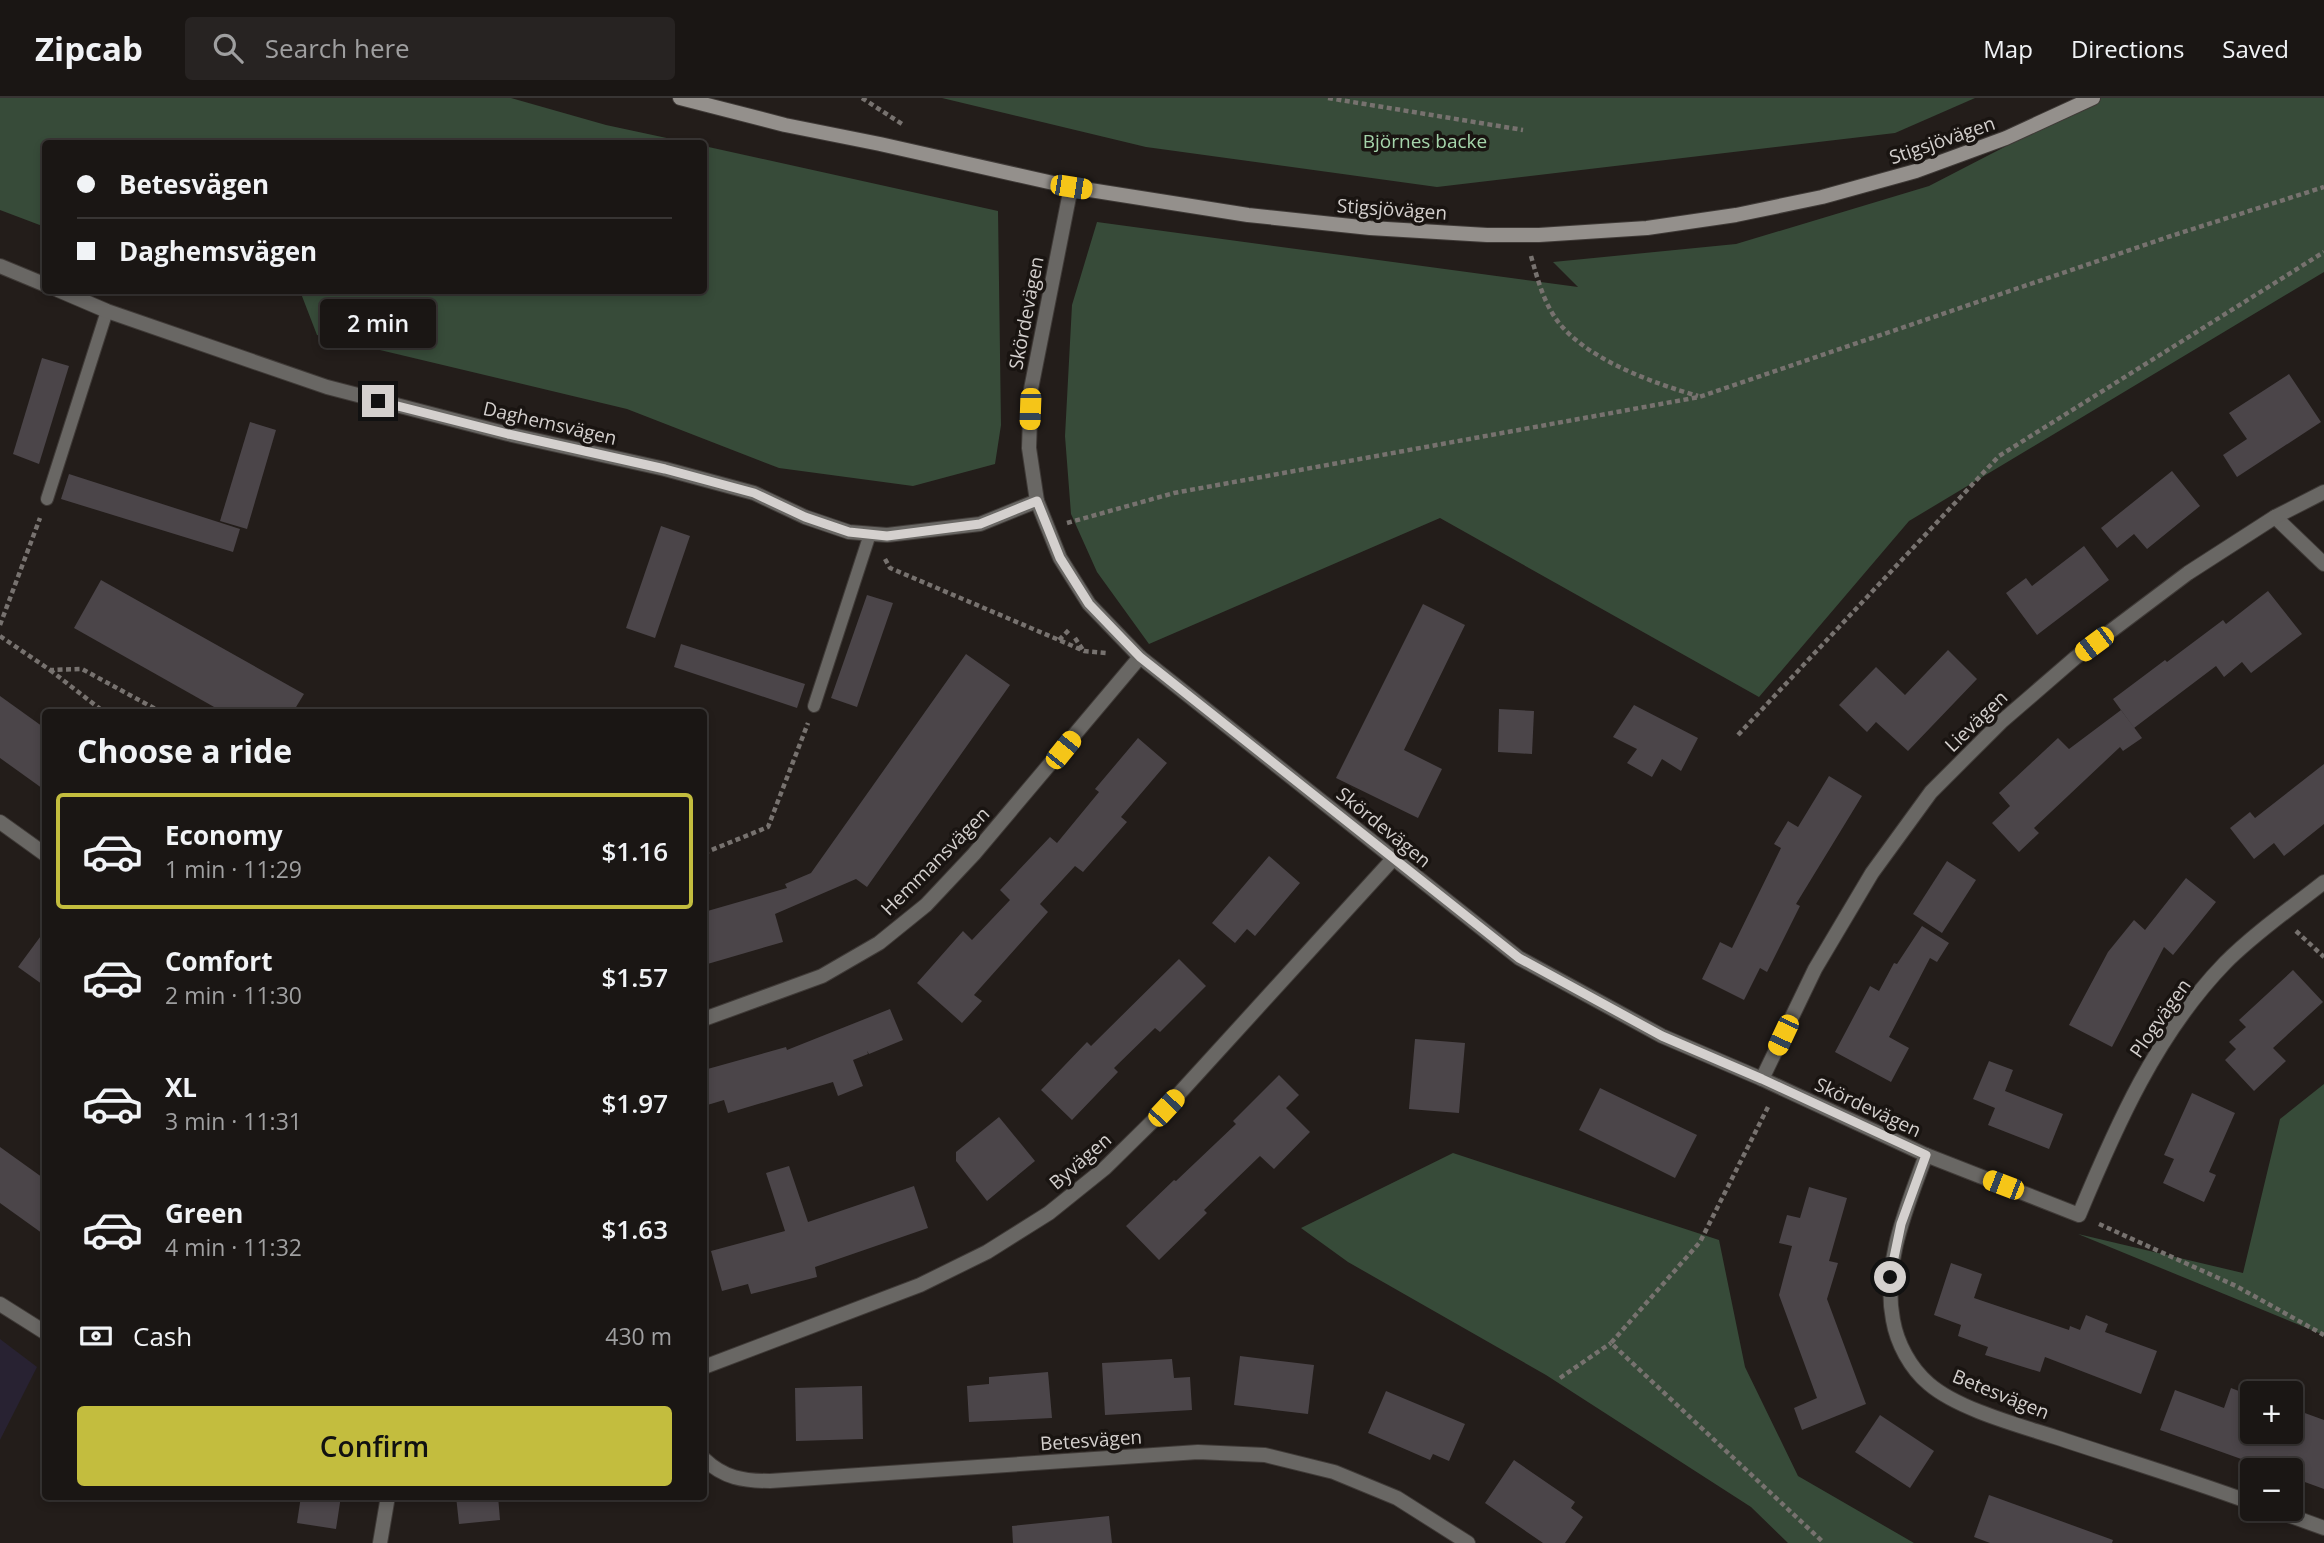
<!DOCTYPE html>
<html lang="en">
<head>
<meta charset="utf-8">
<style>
  :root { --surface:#1a1614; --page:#272322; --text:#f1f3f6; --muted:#9f9fa0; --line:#383534; --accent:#c3bd3e }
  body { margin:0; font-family:"Open Sans",sans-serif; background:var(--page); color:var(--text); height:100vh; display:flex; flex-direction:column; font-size:26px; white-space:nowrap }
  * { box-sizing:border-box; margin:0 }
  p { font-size:23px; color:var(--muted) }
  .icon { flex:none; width:38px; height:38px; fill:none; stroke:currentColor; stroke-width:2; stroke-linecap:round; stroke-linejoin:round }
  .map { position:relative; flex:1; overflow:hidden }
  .details { position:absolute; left:42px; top:611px; width:665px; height:791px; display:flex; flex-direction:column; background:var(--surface); border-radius:7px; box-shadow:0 4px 10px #0003,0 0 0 2px var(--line) }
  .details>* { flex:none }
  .guide { position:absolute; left:42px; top:42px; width:665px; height:154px; border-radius:7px; box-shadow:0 4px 10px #0003,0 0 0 2px var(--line); display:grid; align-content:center; height:154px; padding:0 35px; background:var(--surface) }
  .tools { position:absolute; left:2240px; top:1283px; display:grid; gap:14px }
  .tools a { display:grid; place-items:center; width:63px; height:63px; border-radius:7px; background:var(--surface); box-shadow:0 4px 10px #0003,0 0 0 2px var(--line); font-size:35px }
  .end { position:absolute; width:32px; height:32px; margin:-16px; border:9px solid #d4d0ce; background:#111; box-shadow:0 0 0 4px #111 }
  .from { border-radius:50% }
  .bubble { position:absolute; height:49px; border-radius:7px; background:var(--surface); box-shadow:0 4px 10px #0003,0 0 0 2px var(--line); font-size:23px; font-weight:600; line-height:49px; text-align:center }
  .car { position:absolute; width:21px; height:42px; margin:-21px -10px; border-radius:9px; box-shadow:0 0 5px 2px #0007; background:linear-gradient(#f5c518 24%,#345 0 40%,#f5c518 0 76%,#345 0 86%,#f5c518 0) }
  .guide b { display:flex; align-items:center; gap:24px; height:66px; font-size:26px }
  .guide b+b { border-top:2px solid var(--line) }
  .guide i { width:18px; height:18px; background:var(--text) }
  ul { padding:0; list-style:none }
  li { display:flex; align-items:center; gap:21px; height:116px; margin:0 14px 10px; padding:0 21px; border:4px solid transparent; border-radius:7px }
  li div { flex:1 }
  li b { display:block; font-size:26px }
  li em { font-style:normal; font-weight:600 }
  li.active { border-color:var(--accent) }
  li>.icon { width:63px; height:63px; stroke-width:1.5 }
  h2 { padding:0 35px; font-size:32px; line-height:84px }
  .pay { display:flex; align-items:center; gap:18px; height:77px; padding:0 35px; font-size:26px }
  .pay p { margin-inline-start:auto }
  .cta { display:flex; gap:14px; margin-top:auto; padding:14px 35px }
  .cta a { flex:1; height:80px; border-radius:7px; background:var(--accent); color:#111; font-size:28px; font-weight:600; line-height:80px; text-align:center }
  header { display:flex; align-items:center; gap:42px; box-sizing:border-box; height:98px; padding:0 35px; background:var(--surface); border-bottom:2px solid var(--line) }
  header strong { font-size:33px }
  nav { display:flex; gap:38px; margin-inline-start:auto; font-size:24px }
  .search { width:490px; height:63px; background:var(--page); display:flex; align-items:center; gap:18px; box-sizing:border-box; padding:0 24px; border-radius:7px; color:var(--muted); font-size:26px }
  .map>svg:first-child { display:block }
  .education { fill:#282232 }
  .green { fill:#374b39 }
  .building { fill:#4b4549 }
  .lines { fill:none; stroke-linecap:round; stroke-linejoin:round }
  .service-casing { stroke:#3f3a37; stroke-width:14 }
  .minor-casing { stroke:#3f3a37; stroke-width:16 }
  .secondary-casing { stroke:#3f3a37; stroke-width:16 }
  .path { stroke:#77726f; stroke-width:4.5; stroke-dasharray:5 3.5; stroke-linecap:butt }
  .service { stroke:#696764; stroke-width:12 }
  .minor { stroke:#696764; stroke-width:14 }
  .secondary { stroke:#94908c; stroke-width:14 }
  .route { stroke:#d4d0ce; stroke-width:9 }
  .labels { text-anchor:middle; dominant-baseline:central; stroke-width:7; stroke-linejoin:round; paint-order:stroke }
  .street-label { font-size:19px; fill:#d4d0ce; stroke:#191411 }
  .park-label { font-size:19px; fill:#a5d5ab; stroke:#191411 }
</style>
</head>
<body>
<header>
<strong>Zipcab</strong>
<div class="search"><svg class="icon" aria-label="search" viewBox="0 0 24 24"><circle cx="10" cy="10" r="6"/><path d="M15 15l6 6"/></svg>Search here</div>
<nav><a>Map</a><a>Directions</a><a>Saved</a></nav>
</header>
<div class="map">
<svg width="2324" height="1445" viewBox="0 0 2324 1445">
  <rect width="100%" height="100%" fill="#231d1a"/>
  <path class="education" d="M0 1241 37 1269 0 1342Z"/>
  <g class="green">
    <path d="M0 0H511L606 27 690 45 46 46 45 129 0 112Z"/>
    <path d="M942 0H1975L1895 35 1437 89 1146 49Z"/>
    <path d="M2099 0H2324V174L1909 423 1759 599 1440 420 1149 546 1097 474 1071 416 1065 338 1072 207 1097 124 1578 189 1553 164 1736 146 1929 88Z"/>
    <path d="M704 48 998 113 1001 327 995 366 913 388 779 370 627 311 317 237 300 193 704 192Z"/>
    <path d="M2324 986V1237L2078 1136 2243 1175 2280 1021Z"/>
    <path d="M1453 1055 1719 1142 1745 1269 1798 1378 1914 1445H1788L1751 1409 1546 1277 1348 1164 1301 1130Z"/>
  </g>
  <g class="building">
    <path d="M42 260 69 268 39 366 13 356Z"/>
    <path d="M2289 276 2321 324 2237 379 2223 357 2247 341 2229 315Z"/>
    <path d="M250 324 276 332 247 431 220 423Z"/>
    <path d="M2172 373 2200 408 2147 451 2134 436 2117 450 2101 430Z"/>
    <path d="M69 376 240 431 233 454 61 401Z"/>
    <path d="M661 428 690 438 655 540 626 530Z"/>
    <path d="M2084 448 2109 482 2037 537 2006 495 2026 480 2032 488Z"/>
    <path d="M101 482 304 596 293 614H223L74 530Z"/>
    <path d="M2268 493 2302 536 2251 575 2242 564 2224 579 2216 568 2134 630 2113 601 2165 562 2167 564 2223 522 2226 526Z"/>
    <path d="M867 497 893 505 857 609 831 600Z"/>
    <path d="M1423 506 1465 527 1404 652 1442 671 1418 720 1336 680Z"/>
    <path d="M681 546 805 586 797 610 674 569Z"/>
    <path d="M1948 552 1977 581 1908 653 1876 624 1867 634 1839 607 1876 569 1905 597Z"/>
    <path d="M966 556 1010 587 867 789 856 781 775 816 783 844 704 867V814L787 790 785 786 811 775Z"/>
    <path d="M0 598 46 631V693L0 660Z"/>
    <path d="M1634 607 1698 640 1681 673 1662 661 1652 679 1627 665 1637 651 1613 639Z"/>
    <path d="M1499 611 1534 613 1532 656 1498 654Z"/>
    <path d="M2121 612 2142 640 2123 653 2120 649 2034 730 2039 735 2019 754 1992 725 2010 708 1999 695 2058 640 2069 651Z"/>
    <path d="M1138 640 1167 665 1121 719 1127 724 1083 774 1075 768 1040 806 1048 814 974 897 982 903 962 925 917 885 963 833 972 842 1010 802 1000 792 1050 739 1057 745 1099 694 1095 691Z"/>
    <path d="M2324 666V726L2284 758 2274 745 2254 761 2230 730 2250 714 2255 720Z"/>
    <path d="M1829 678 1862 698 1796 806 1800 808 1767 874 1760 870 1744 902 1702 881 1720 844 1732 850 1781 750 1774 746 1788 723 1798 729Z"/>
    <path d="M1269 758 1300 785 1255 838 1247 831 1235 845 1212 825Z"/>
    <path d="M1947 763 1976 782 1942 835 1913 816Z"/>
    <path d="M2186 780 2216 804 2173 857 2164 849 2112 949 2069 927 2108 854 2134 822 2145 832Z"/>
    <path d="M1922 828 1949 845 1937 864 1930 860 1889 939 1909 950 1891 984 1835 954 1870 888 1879 893 1894 865 1897 866Z"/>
    <path d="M46 831V889L18 869Z"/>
    <path d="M1179 861 1206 888 1160 934 1155 930 1114 970 1118 974 1072 1022 1041 992 1087 944 1091 948Z"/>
    <path d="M2293 872 2323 904 2273 950 2286 963 2254 993 2225 962 2236 951 2229 944 2246 929 2239 922Z"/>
    <path d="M890 911 903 942 869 956 867 953 868 956 853 962 863 988 838 998 833 984 728 1015 724 1002 704 1008V972L786 949 787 952Z"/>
    <path d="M1415 941 1465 945 1459 1015 1409 1011Z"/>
    <path d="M1989 963 2013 972 2005 993 2063 1016 2049 1051 1988 1027 1995 1010 1973 1001Z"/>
    <path d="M1279 977 1299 997 1286 1010 1310 1034 1274 1071 1260 1058 1204 1112 1207 1115 1159 1162 1126 1128 1174 1082 1176 1083 1236 1026 1233 1023Z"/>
    <path d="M1600 990 1697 1037 1675 1080 1579 1032Z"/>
    <path d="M2192 995 2235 1015 2209 1074 2216 1077 2204 1104 2163 1085 2174 1061 2164 1057Z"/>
    <path d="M999 1019 1035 1063 987 1103 956 1063V1054Z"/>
    <path d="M0 1049 46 1082V1138L0 1105Z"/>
    <path d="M789 1068 808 1124 914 1088 928 1130 815 1169 817 1179 751 1196 748 1186 722 1193 711 1153 785 1133 766 1075Z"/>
    <path d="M1809 1089 1847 1100 1829 1163 1838 1165 1827 1201 1866 1306 1802 1332 1794 1310 1817 1300 1779 1197 1792 1148 1779 1145 1787 1117 1800 1120Z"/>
    <path d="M1951 1165 1982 1176 1974 1200 2069 1232 2070 1228 2080 1232 2086 1217 2108 1226 2105 1234 2157 1253 2141 1296 2045 1259 2040 1274 1985 1257 1988 1249 1958 1238 1961 1227 1934 1217Z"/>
    <path d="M1240 1258 1314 1267 1308 1316 1234 1307Z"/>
    <path d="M1172 1261 1174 1280 1190 1279 1192 1312 1105 1317 1102 1265Z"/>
    <path d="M1048 1274 1052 1320 969 1324 967 1288 989 1286V1279Z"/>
    <path d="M862 1288 863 1341 796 1343 795 1290Z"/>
    <path d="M2231 1290 2252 1298V1334H2291V1310L2324 1322V1391L2291 1379V1372H2272L2160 1332 2175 1292 2224 1310Z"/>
    <path d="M1386 1293 1465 1326 1449 1363 1433 1356 1430 1362 1368 1335Z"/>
    <path d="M1880 1317 1934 1353 1910 1390 1855 1354Z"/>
    <path d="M1514 1362 1575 1404 1571 1410 1583 1419 1565 1445H1543L1485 1405Z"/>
    <path d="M1989 1397 2113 1442 2112 1445H1990L1974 1439Z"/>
    <path d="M301 1398H341L336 1431 297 1425Z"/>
    <path d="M456 1398H498L500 1422 459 1426Z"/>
    <path d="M1109 1418 1112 1445H1013L1012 1428Z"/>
  </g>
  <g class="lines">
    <g class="service-casing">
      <g id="service">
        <path d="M47 401 107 213"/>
        <path d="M814 608 870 436"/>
      </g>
    </g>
    <g class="minor-casing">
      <g id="minor">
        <path d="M1071 89 1031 291 1029 350 1037 403 1060 460 1089 506 1140 559 1519 860 1662 938 1762 981 1926 1057 2079 1117C2116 1028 2157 935 2225 865 2255 835 2291 810 2324 784"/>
        <path d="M0 168 46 187"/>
        <path d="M58 192 107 213 327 289 508 336 665 371 754 395 805 419 849 434 887 437 980 426 1037 403"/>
        <path d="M2275 419 2324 466"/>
        <path d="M0 724 46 757"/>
        <path d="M704 921 822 878 879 845 926 807 974 756 1140 559"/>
        <path d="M1762 981 1815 871 1872 775 1931 694 2001 624 2075 560 2188 475 2275 419 2324 394"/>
        <path d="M1926 1057C1907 1109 1882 1165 1893 1222 1897 1245 1910 1270 1929 1286 1958 1311 2018 1327 2055 1339 2121 1361 2187 1381 2252 1405"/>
        <path d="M0 1206 46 1235"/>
        <path d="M704 1269 920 1187 987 1154 1049 1115 1105 1070 1166 1010 1393 761"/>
        <path d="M704 1361C724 1380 743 1383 770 1383L1198 1354 1265 1357 1334 1374 1397 1400 1468 1445"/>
        <path d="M2269 1410 2324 1430"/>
        <path d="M380 1445 388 1398"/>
      </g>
    </g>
    <g class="secondary-casing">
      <path id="secondary" d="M680 0 785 27 880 46 1071 89 1248 117 1370 130 1487 137H1539L1647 130 1736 117 1822 99 1916 73 2006 40 2093 0"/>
    </g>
    <g class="path">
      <path d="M862 0 902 26"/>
      <path d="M1328 0 1523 32"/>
      <path d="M1531 158C1537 179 1542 199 1554 218 1581 260 1653 285 1698 298"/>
      <path d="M1067 425 1174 395 1699 299 2171 138 2324 89"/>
      <path d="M885 461 890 470 1059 542 1084 553 1106 555"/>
      <path d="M0 527 40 420"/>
      <path d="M0 538 50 572 82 571 161 614"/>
      <path d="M1075 540 1083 552"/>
      <path d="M1059 542 1069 532"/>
      <path d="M50 572 104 614"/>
      <path d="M1738 637 1999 358 2324 154"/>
      <path d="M704 755 768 729 808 625"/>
      <path d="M2296 833 2324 859"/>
      <path d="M1768 1009 1700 1144 1611 1245 1824 1445"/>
      <path d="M2099 1126 2236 1188 2324 1237"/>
      <path d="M1560 1280 1611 1245"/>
    </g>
    <use href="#service" class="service"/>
    <use href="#minor" class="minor"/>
    <use href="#secondary" class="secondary"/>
  </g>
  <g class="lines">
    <path class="route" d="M378 303 508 336 665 371 754 395 805 419 849 434 887 438 980 426 1037 403 1060 460 1089 506 1140 559 1519 860 1662 938 1762 981 1926 1057 1901 1126 1890 1179"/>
  </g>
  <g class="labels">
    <g class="street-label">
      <text transform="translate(1942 42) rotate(-19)">Stigsjövägen</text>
      <text transform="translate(1392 111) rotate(4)">Stigsjövägen</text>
      <text transform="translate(1026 215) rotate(-79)">Skördevägen</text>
      <text transform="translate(550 325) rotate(13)">Daghemsvägen</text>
      <text transform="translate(1976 623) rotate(-44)">Lievägen</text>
      <text transform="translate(1384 729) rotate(39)">Skördevägen</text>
      <text transform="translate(935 763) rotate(-45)">Hemmansvägen</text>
      <text transform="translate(2160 920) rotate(-55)">Plogvägen</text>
      <text transform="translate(1868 1009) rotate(25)">Skördevägen</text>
      <text transform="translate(1080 1063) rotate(-41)">Byvägen</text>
      <text transform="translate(2001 1296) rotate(22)">Betesvägen</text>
      <text transform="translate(1091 1342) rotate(-4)">Betesvägen</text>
    </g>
    <g class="park-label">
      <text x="1425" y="43">Björnes backe</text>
    </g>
  </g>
</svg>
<div class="tools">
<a>+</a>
<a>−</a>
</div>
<i class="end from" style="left:1890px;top:1179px"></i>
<i class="end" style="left:378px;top:303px"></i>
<div class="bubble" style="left:320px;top:201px;width:116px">2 min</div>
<i class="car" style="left:1071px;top:89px;rotate:99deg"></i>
<i class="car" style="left:1030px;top:311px;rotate:182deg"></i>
<i class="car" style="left:2094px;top:546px;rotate:233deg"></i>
<i class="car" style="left:1063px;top:652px;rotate:39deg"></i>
<i class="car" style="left:1783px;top:937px;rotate:205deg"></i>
<i class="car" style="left:1166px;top:1010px;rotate:43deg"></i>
<i class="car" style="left:2003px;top:1087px;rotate:291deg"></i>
<div class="guide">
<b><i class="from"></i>Betesvägen</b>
<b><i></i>Daghemsvägen</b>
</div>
<section class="details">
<h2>Choose a ride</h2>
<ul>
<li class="active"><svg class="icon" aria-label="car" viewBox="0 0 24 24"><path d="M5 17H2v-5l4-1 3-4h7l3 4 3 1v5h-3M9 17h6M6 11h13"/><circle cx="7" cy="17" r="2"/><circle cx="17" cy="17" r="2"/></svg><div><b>Economy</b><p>1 min · 11:29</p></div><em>$1.16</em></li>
<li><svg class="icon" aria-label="car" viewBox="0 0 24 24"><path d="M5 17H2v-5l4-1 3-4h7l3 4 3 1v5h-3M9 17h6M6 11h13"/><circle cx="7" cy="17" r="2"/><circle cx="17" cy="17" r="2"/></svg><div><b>Comfort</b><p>2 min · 11:30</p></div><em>$1.57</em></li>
<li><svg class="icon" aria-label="car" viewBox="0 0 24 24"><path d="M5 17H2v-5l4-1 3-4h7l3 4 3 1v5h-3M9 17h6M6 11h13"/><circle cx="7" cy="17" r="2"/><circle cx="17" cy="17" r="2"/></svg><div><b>XL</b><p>3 min · 11:31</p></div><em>$1.97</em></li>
<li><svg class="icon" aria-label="car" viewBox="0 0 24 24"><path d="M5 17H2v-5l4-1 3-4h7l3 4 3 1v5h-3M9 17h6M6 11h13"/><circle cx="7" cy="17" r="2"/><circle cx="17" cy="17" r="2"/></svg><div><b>Green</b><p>4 min · 11:32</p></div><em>$1.63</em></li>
</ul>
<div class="pay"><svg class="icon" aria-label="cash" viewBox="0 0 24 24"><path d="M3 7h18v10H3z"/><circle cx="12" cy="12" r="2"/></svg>Cash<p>430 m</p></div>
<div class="cta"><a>Confirm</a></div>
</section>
</div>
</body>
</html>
